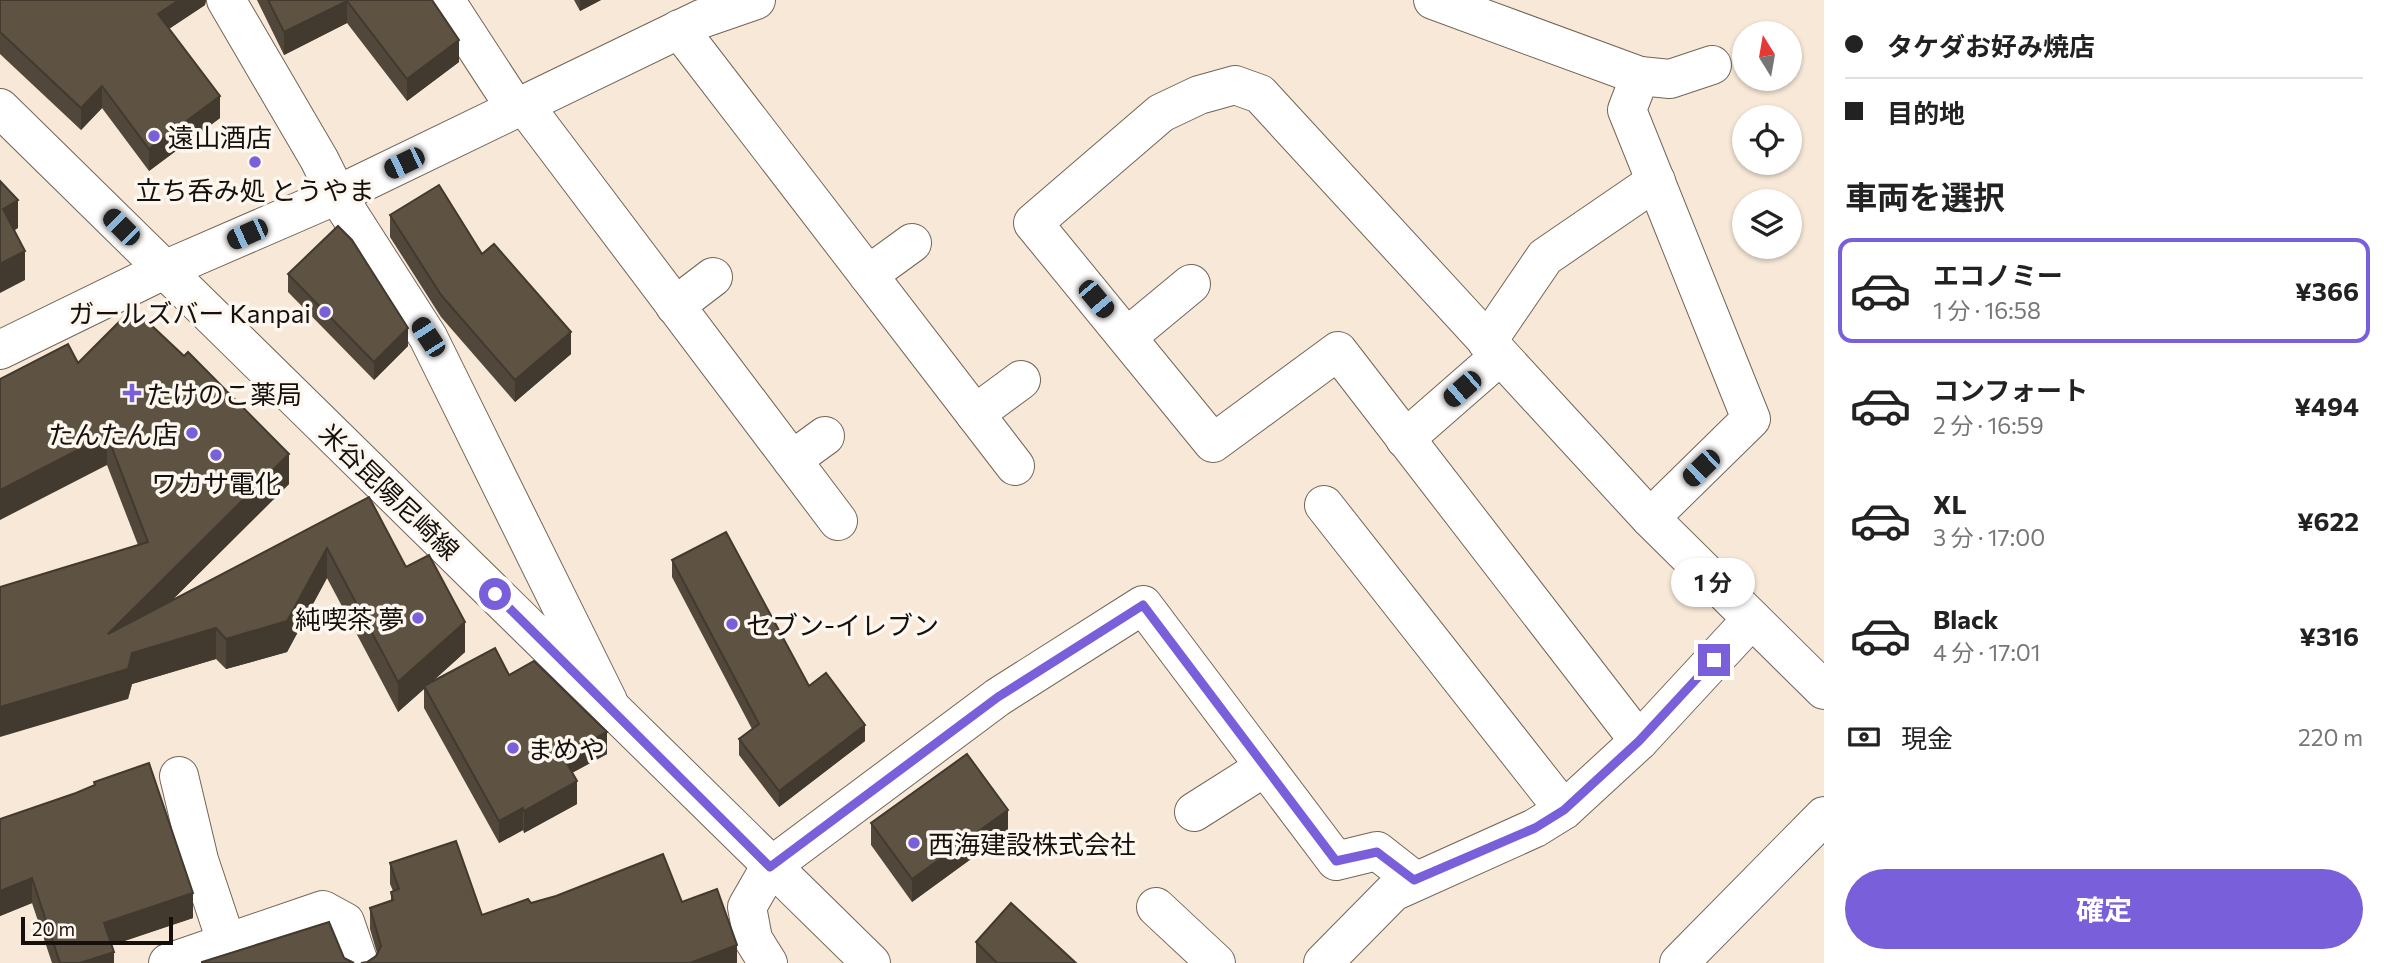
<!DOCTYPE html>
<html lang="ja">
<head>
<meta charset="utf-8">
<style>
  :root { --surface:#fff; --page:#f2f2f2; --text:#222; --muted:#767676; --line:#e0e0e0; --accent:#7960da }
  body { margin:0; font-family:Commissioner,"Noto Sans JP",sans-serif; background:var(--page); color:var(--text); height:100vh; display:flex; flex-direction:column; font-size:26px; white-space:nowrap }
  * { box-sizing:border-box; margin:0 }
  p { font-size:23px; color:var(--muted) }
  .icon { flex:none; width:38px; height:38px; fill:none; stroke:currentColor; stroke-width:2; stroke-linecap:round; stroke-linejoin:round }
  .map { position:relative; flex:1; overflow:hidden }
  .panel { display:flex; flex-direction:column; background:var(--surface); width:560px }
  .panel>* { flex:none }
  .guide { display:grid; align-content:center; height:154px; padding:0 21px; background:var(--surface) }
  .needle { width:46px; rotate:349deg }
  .fabs { position:absolute; left:1732px; top:21px; display:grid; gap:14px }
  .fabs a { display:grid; place-items:center; width:70px; height:70px; border-radius:50%; background:var(--surface); box-shadow:0 2px 5px #0004; font-size:35px }
  .scale { position:absolute; left:21px; bottom:18px; width:152px; box-sizing:border-box; padding-left:7px; border:4px solid #15100b; border-top:0; font-size:19px; line-height:24px; white-space:nowrap; color:#15100b; -webkit-text-stroke:5px #fdf7f0; paint-order:stroke }
  .end { position:absolute; width:32px; height:32px; margin:-16px; border:9px solid #7960da; background:#fff; box-shadow:0 0 0 4px #fff }
  .from { border-radius:50% }
  .bubble { position:absolute; height:49px; border-radius:24px; background:var(--surface); box-shadow:0 2px 5px #0004; font-size:23px; font-weight:700; line-height:49px; text-align:center }
  .car { position:absolute; width:21px; height:42px; margin:-21px -10px; border-radius:9px; box-shadow:0 0 5px 2px #0007; background:linear-gradient(#222 24%,#8ab4d8 0 40%,#222 0 76%,#8ab4d8 0 86%,#222 0) }
  .guide b { display:flex; align-items:center; gap:24px; height:66px; font-size:26px }
  .guide b+b { border-top:2px solid var(--line) }
  .guide i { width:18px; height:18px; background:var(--text) }
  ul { padding:0; list-style:none }
  li { display:flex; align-items:center; gap:21px; height:105px; margin:0 14px 10px; padding:0 7px; border:4px solid transparent; border-radius:14px }
  li div { flex:1 }
  li b { display:block; font-size:26px }
  li em { font-style:normal; font-weight:700 }
  li.on { border-color:var(--accent) }
  li>.icon { width:63px; height:63px; stroke-width:1.5 }
  h2 { padding:0 21px; font-size:32px; line-height:84px }
  .pay { display:flex; align-items:center; gap:18px; height:77px; padding:0 21px; font-size:26px }
  .pay p { margin-inline-start:auto }
  .action { display:flex; gap:14px; margin-top:auto; padding:14px 21px }
  .action a { flex:1; height:80px; border-radius:42px; background:var(--accent); color:#fff; font-size:28px; font-weight:700; line-height:80px; text-align:center }
  main { display:flex; flex:1; min-height:0 }
  .map>svg:first-child { display:block }
  .lines { fill:none; stroke-linecap:round; stroke-linejoin:round }
  .minor-casing { stroke:#736657; stroke-width:40 }
  .major-casing { stroke:#736657; stroke-width:40 }
  .minor { stroke:#fff; stroke-width:38 }
  .major { stroke:#fff; stroke-width:38 }
  .wall { fill:#51473a }
  .shaded-wall { fill:#42392f }
  .building { fill:#5e5243; stroke:#42392f; stroke-width:2 }
  .route { stroke:#7960da; stroke-width:9 }
  .poi-dot { fill:#7960da; stroke:#fdf7f0; stroke-width:2.5 }
  .labels { text-anchor:middle; dominant-baseline:central; stroke-width:7; stroke-linejoin:round; paint-order:stroke }
  .poi-label { font-size:26px; fill:#15100b; stroke:#fdf7f0; text-anchor:start }
  .street-label { font-size:26px; fill:#15100b; stroke:#fdf7f0 }
</style>
</head>
<body>
<main>
<div class="map">
<svg width="1824" height="963" viewBox="0 0 1824 963">
  <rect width="100%" height="100%" fill="#f7e8d7"/>
  <g class="lines">
    <g class="minor-casing">
      <g id="minor">
        <path d="M226 0 319 159 337 195 428 337 608 701"/>
        <path d="M445 0 516 109"/>
        <path d="M1433 0 1640 76 1670 79 1712 65"/>
        <path d="M679 29 1015 466"/>
        <path d="M1640 76 1627 110 1751 419 1650 518"/>
        <path d="M524 105 838 521"/>
        <path d="M868 275 912 243"/>
        <path d="M675 306 713 277"/>
        <path d="M1127 337 1191 284"/>
        <path d="M1487 342 1545 257 1656 181"/>
        <path d="M0 350 164 270 337 195 701 19 756 0"/>
        <path d="M975 414 1021 380"/>
        <path d="M1405 439 1500 356"/>
        <path d="M792 460 825 436"/>
        <path d="M1324 505 1564 810"/>
        <path d="M1639 741 1338 351 1213 443 1033 223 1161 113 1199 95 1235 85 1260 94 1650 518 1824 690"/>
        <path d="M179 776 199 860 226 941"/>
        <path d="M1194 812 1265 767"/>
        <path d="M1156 907 1216 963"/>
        <path d="M168 963 323 910 345 922 359 963"/>
        <path d="M768 963 753 939 747 907 770 867 998 697 1143 605 1336 861 1377 851 1414 880"/>
        <path d="M1323 963 1393 892 1535 828 1564 810 1639 741 1752 619"/>
        <path d="M1679 963 1824 816"/>
      </g>
    </g>
    <g class="major-casing">
      <path id="major" d="M0 108 871 963"/>
    </g>
    <use href="#minor" class="minor"/>
    <use href="#major" class="major"/>
  </g>
  <g class="wall">
    <path d="M0 0H206L205 5 169 29 220 118 149 171 102 108 81 130 0 54Z"/>
    <path d="M257 0H432L459 62 407 101 347 23 284 55Z"/>
    <path d="M574 0H601L580 11Z"/>
    <path d="M390 215 482 254 571 354 515 402 441 317 390 237Z"/>
    <path d="M288 274 408 346 374 380 288 292Z"/>
    <path d="M78 363 289 484 172 600 369 497 406 567 465 652 433 681 509 675 607 754 572 773 577 804 524 833 523 830 499 843 424 708V689L398 712 327 578 287 652 226 669 216 659 132 684 128 699 138 545 107 465Z"/>
    <path d="M672 560 809 686 865 741 779 807 739 755V739L752 729 672 577Z"/>
    <path d="M94 782 193 918 111 945 114 963H52L32 903 0 916V819L76 793 94 786Z"/>
    <path d="M871 823 1008 832 912 902 871 845Z"/>
    <path d="M390 863 482 915 531 903 682 902 737 963 367 962 376 956 377 953 370 929V908L391 901V892L393 891 390 884Z"/>
    <path d="M976 942 1076 963H976Z"/>
  </g>
  <g class="shaded-wall">
    <path d="M179 0H206L205 5 158 36V14Z"/>
    <path d="M580 0H601L580 11Z"/>
    <path d="M347 1V23L284 55V32Z"/>
    <path d="M459 40V62L407 101V79Z"/>
    <path d="M102 86V108L81 130V108Z"/>
    <path d="M220 96V118L149 171V149Z"/>
    <path d="M18 200V228L3 238V209Z"/>
    <path d="M25 251V280L0 293V264Z"/>
    <path d="M408 328V346L374 380V362Z"/>
    <path d="M571 332V354L515 402V380Z"/>
    <path d="M107 435V465L0 520V490Z"/>
    <path d="M289 454V484L108 664V634Z"/>
    <path d="M327 548V578L287 652 226 669V639Z"/>
    <path d="M465 622V652L425 688 424 686V689L398 712V682Z"/>
    <path d="M216 628V659L132 684 128 699 0 737V707L132 653Z"/>
    <path d="M865 725V741L779 807V791Z"/>
    <path d="M607 732V754L562 778V755Z"/>
    <path d="M577 781V804L524 833V811Z"/>
    <path d="M523 808V830L499 843V821Z"/>
    <path d="M1008 810V832L912 902V879Z"/>
    <path d="M32 878V903L0 916V891Z"/>
    <path d="M193 893V918L104 948V923Z"/>
    <path d="M737 945V963H690Z"/>
    <path d="M114 952V963H80Z"/>
  </g>
  <g class="building">
    <path d="M0 0H179L158 14 220 96 149 149 102 86 81 108 0 32Z"/>
    <path d="M268 0H432L459 40 407 79 347 1 284 32Z"/>
    <path d="M0 181 18 200 3 209 25 251 0 264Z"/>
    <path d="M439 185 482 254 494 244 571 332 515 380 441 295 390 215Z"/>
    <path d="M338 226 352 240 408 328 374 362 288 274Z"/>
    <path d="M133 308 184 356 188 352 289 454 108 634 369 497 406 567 429 555 465 622 398 682 327 548 287 621 226 639 216 628 132 653 128 669 0 707V587L148 542 107 435 0 490V379L68 344 78 363Z"/>
    <path d="M726 532 809 686 826 673 865 725 779 791 739 739 759 724 672 560Z"/>
    <path d="M495 648 509 675 534 661 607 732 562 755 577 781 524 811 523 808 499 821 424 686Z"/>
    <path d="M967 754 1008 810 912 879 871 823Z"/>
    <path d="M149 763 193 893 104 923 114 952 80 963H60L32 878 0 891V819L76 793 95 785 94 782Z"/>
    <path d="M456 841 482 915 528 899 531 903 556 896 663 854 682 902 717 889 737 945 690 963H361L367 962 376 956 381 946 370 908 393 900 391 892 399 889 390 863Z"/>
    <path d="M1011 903 1076 963H997L976 942Z"/>
    <path d="M329 922 344 958 354 963H202V962Z"/>
  </g>
  <g class="lines">
    <path class="route" d="M495 594 770 867 998 697 1143 605 1336 861 1377 852 1414 880 1535 828 1564 810 1639 741 1714 660"/>
  </g>
  <g class="poi-dot">
    <circle cx="154" cy="136" r="7"/>
    <circle cx="255" cy="162" r="7"/>
    <circle cx="325" cy="312" r="7"/>
    <path d="M128.5 382.5h7v7h7v7h-7v7h-7v-7h-7v-7h7z"/>
    <circle cx="192" cy="433" r="7"/>
    <circle cx="216" cy="455" r="7"/>
    <circle cx="418" cy="618" r="7"/>
    <circle cx="732" cy="624" r="7"/>
    <circle cx="513" cy="748" r="7"/>
    <circle cx="914" cy="843" r="7"/>
  </g>
  <g class="labels">
    <g class="poi-label">
      <text x="168" y="136">遠山酒店</text>
      <text x="255" y="189" text-anchor="middle">立ち呑み処 とうやま</text>
      <text x="311" y="312" text-anchor="end">ガールズバー Kanpai</text>
      <text x="146" y="393">たけのこ薬局</text>
      <text x="178" y="433" text-anchor="end">たんたん店</text>
      <text x="216" y="482" text-anchor="middle">ワカサ電化</text>
      <text x="404" y="618" text-anchor="end">純喫茶 夢</text>
      <text x="746" y="624">セブン-イレブン</text>
      <text x="527" y="748">まめや</text>
      <text x="928" y="843">西海建設株式会社</text>
    </g>
    <g class="street-label">
      <text transform="translate(390 491) rotate(44)">米谷昆陽尼崎線</text>
    </g>
  </g>
</svg>
<div class="fabs">
<a><svg class="needle" viewBox="-14 -14 28 28"><path d="M0-13l5 13h-10z" fill="#e53935"/><path d="M0 13l5-13h-10z" fill="#767676"/></svg></a>
<a><svg class="icon" aria-label="locate" viewBox="0 0 24 24"><circle cx="12" cy="12" r="6"/><path d="M12 2v4M12 18v4M2 12h4M18 12h4"/></svg></a>
<a><svg class="icon" aria-label="layers" viewBox="0 0 24 24"><path d="M12 4l9 5-9 5-9-5zM3 14l9 5 9-5"/></svg></a>
</div>
<div class="scale">20 m</div>
<i class="end from" style="left:495px;top:594px"></i>
<i class="end" style="left:1714px;top:660px"></i>
<div class="bubble" style="left:1671px;top:558px;width:84px">1 分</div>
<i class="car" style="left:404px;top:163px;rotate:244deg"></i>
<i class="car" style="left:121px;top:227px;rotate:315deg"></i>
<i class="car" style="left:247px;top:234px;rotate:246deg"></i>
<i class="car" style="left:1096px;top:299px;rotate:140deg"></i>
<i class="car" style="left:428px;top:337px;rotate:327deg"></i>
<i class="car" style="left:1462px;top:389px;rotate:229deg"></i>
<i class="car" style="left:1701px;top:468px;rotate:226deg"></i>
</div>
<section class="panel">
<div class="guide">
<b><i class="from"></i>タケダお好み焼店</b>
<b><i></i>目的地</b>
</div>
<h2>車両を選択</h2>
<ul>
<li class="on"><svg class="icon" aria-label="car" viewBox="0 0 24 24"><path d="M5 17H2v-5l4-1 3-4h7l3 4 3 1v5h-3M9 17h6M6 11h13"/><circle cx="7" cy="17" r="2"/><circle cx="17" cy="17" r="2"/></svg><div><b>エコノミー</b><p>1 分 · 16:58</p></div><em>¥366</em></li>
<li><svg class="icon" aria-label="car" viewBox="0 0 24 24"><path d="M5 17H2v-5l4-1 3-4h7l3 4 3 1v5h-3M9 17h6M6 11h13"/><circle cx="7" cy="17" r="2"/><circle cx="17" cy="17" r="2"/></svg><div><b>コンフォート</b><p>2 分 · 16:59</p></div><em>¥494</em></li>
<li><svg class="icon" aria-label="car" viewBox="0 0 24 24"><path d="M5 17H2v-5l4-1 3-4h7l3 4 3 1v5h-3M9 17h6M6 11h13"/><circle cx="7" cy="17" r="2"/><circle cx="17" cy="17" r="2"/></svg><div><b>XL</b><p>3 分 · 17:00</p></div><em>¥622</em></li>
<li><svg class="icon" aria-label="car" viewBox="0 0 24 24"><path d="M5 17H2v-5l4-1 3-4h7l3 4 3 1v5h-3M9 17h6M6 11h13"/><circle cx="7" cy="17" r="2"/><circle cx="17" cy="17" r="2"/></svg><div><b>Black</b><p>4 分 · 17:01</p></div><em>¥316</em></li>
</ul>
<div class="pay"><svg class="icon" aria-label="cash" viewBox="0 0 24 24"><path d="M3 7h18v10H3z"/><circle cx="12" cy="12" r="2"/></svg>現金<p>220 m</p></div>
<div class="action"><a>確定</a></div>
</section>
</main>
</body>
</html>
